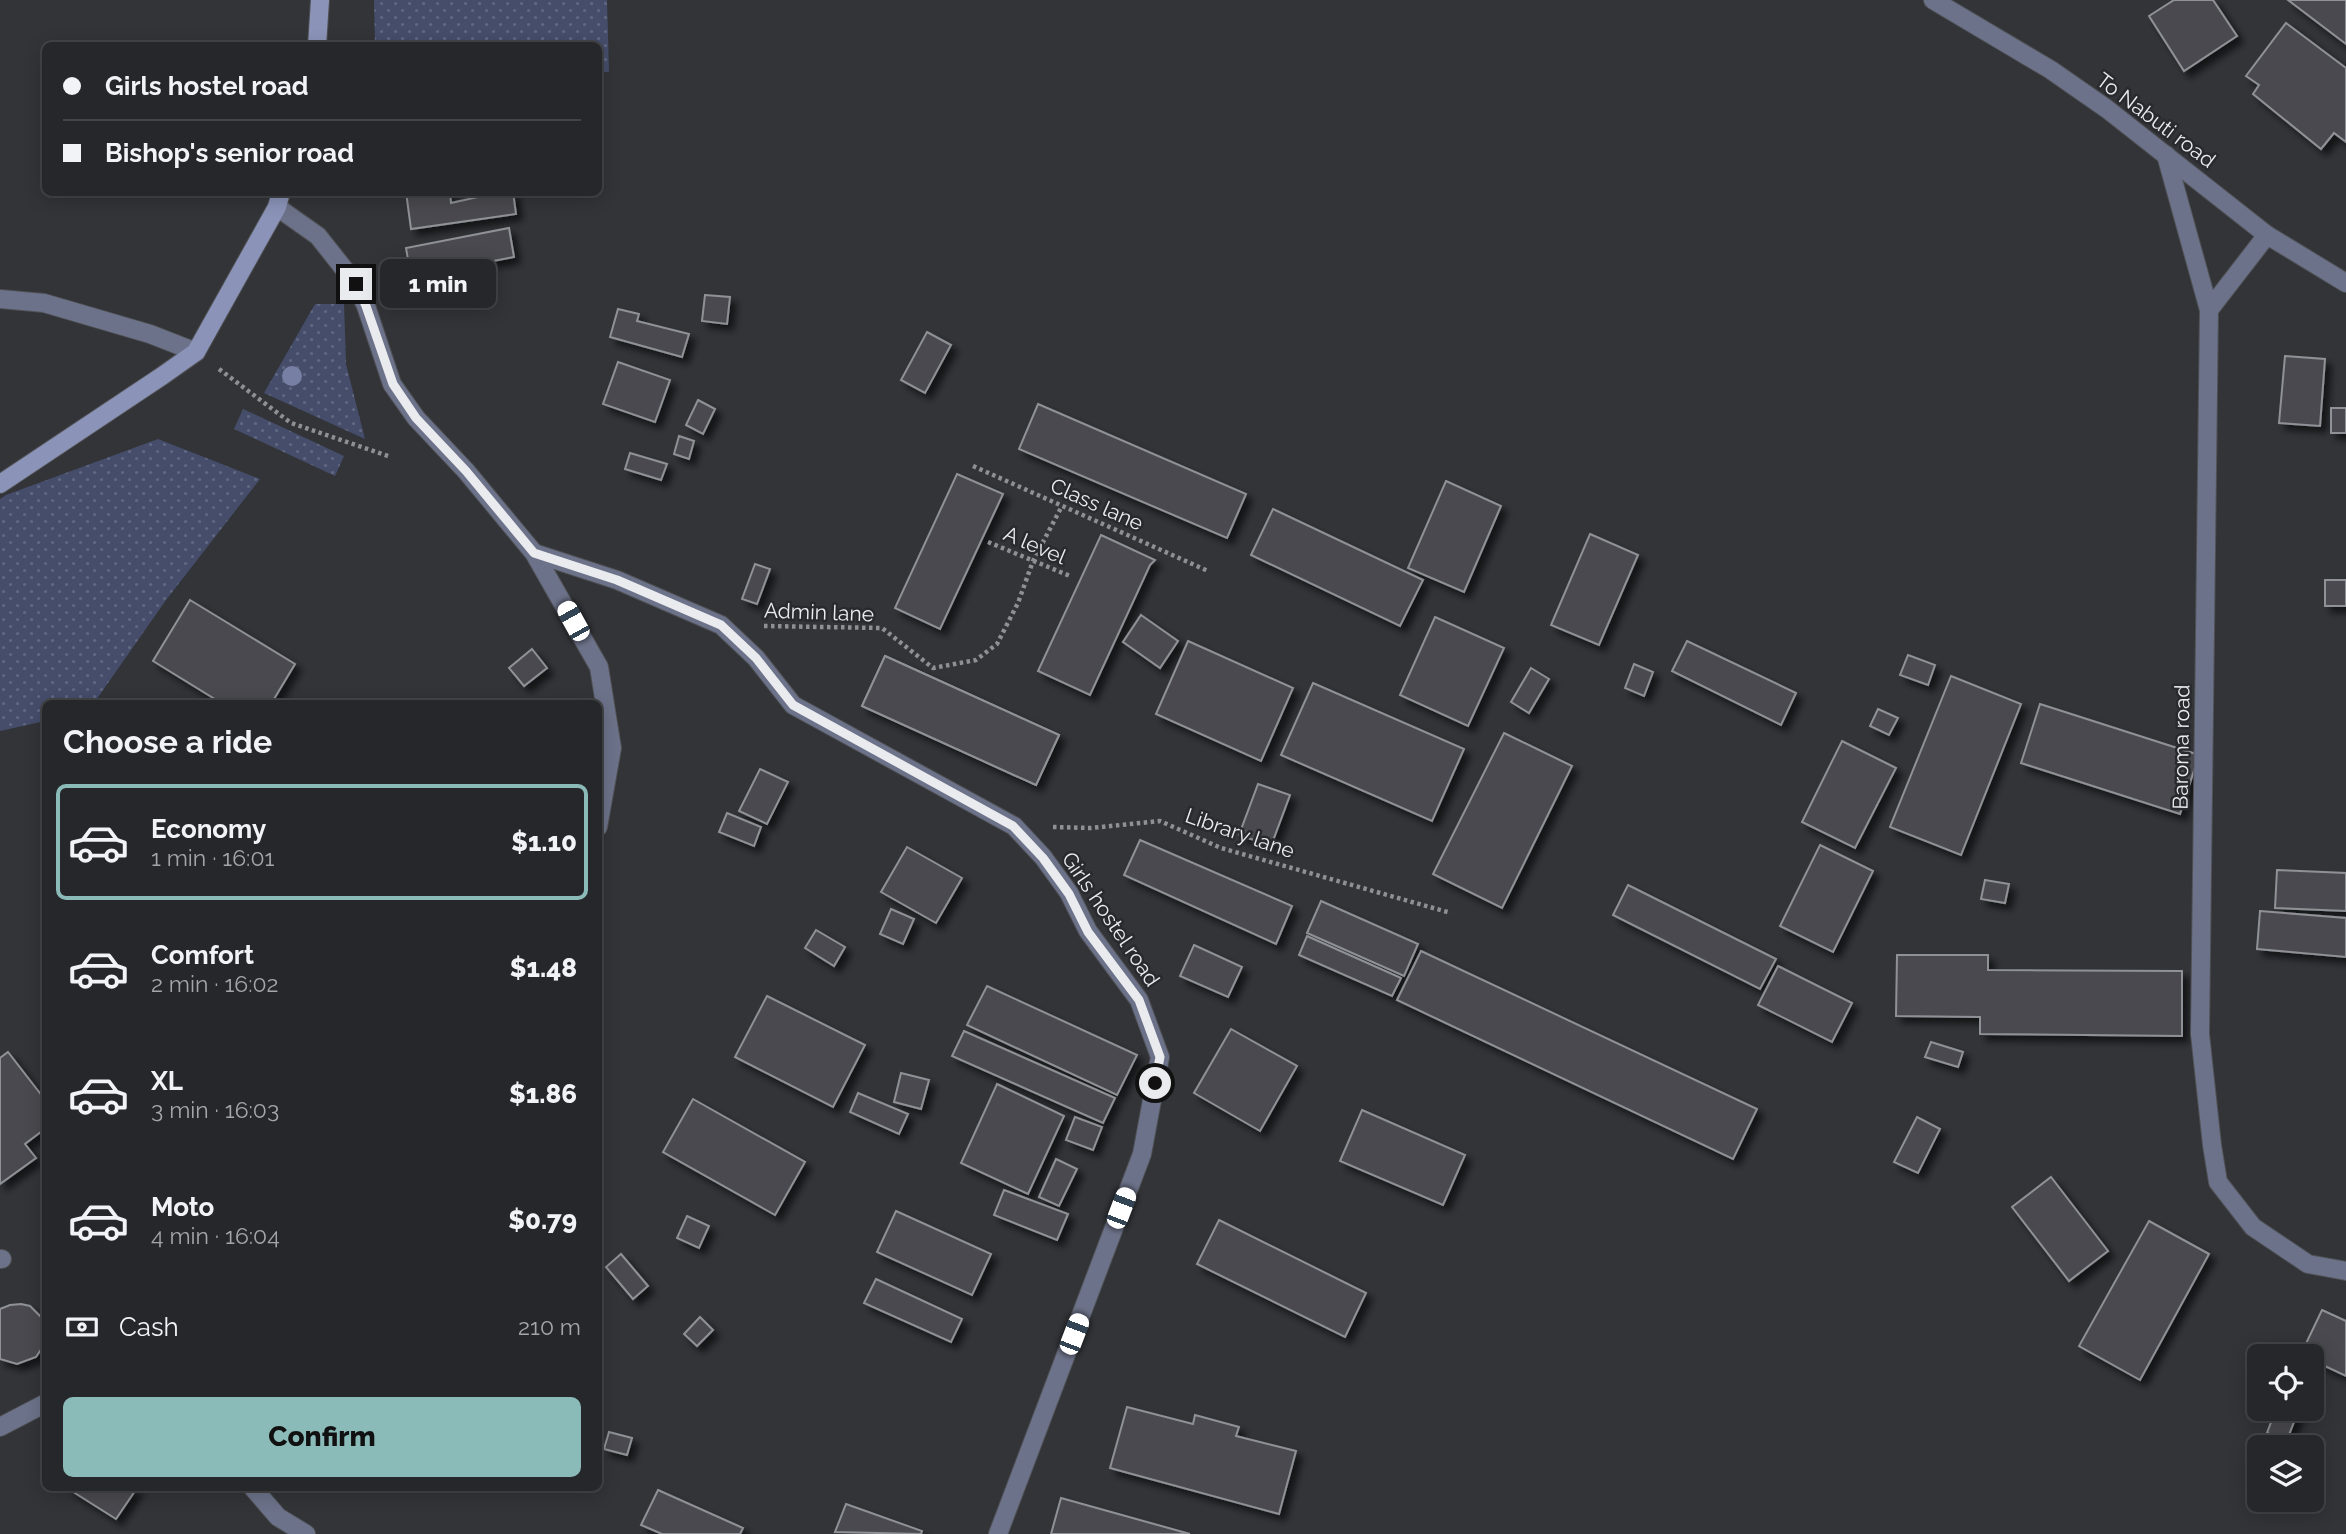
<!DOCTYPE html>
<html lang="en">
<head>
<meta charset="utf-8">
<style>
  :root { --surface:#26272a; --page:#323336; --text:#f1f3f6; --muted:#a4a5a8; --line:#424447; --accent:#8bbbb9 }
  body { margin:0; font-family:Raleway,sans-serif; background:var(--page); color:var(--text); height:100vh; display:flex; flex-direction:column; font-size:26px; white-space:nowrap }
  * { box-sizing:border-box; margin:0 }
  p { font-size:23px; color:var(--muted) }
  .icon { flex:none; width:38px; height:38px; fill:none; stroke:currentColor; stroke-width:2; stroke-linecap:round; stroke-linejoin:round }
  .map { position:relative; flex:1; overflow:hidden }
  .side { position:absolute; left:42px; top:700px; width:560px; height:791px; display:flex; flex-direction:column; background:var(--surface); border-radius:10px; box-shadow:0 4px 18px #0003,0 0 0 2px var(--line) }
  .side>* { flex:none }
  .top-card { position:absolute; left:42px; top:42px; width:560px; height:154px; border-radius:10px; box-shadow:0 4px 18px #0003,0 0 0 2px var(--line); display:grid; align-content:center; height:154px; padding:0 21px; background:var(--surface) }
  .controls { position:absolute; left:2247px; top:1344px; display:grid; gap:14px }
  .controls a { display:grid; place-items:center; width:77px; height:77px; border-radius:10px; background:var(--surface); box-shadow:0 4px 18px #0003,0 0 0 2px var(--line); font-size:35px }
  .end { position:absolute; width:32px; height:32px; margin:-16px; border:9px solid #eaebee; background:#111; box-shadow:0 0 0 4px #111 }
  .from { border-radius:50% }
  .bubble { position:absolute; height:49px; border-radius:10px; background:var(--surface); box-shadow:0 4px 18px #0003,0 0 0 2px var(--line); font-size:23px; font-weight:800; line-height:49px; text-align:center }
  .car { position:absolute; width:21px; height:42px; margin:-21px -10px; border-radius:9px; box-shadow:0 0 5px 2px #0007; background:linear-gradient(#fff 24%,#345 0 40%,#fff 0 76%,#345 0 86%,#fff 0) }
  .top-card b { display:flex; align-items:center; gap:24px; height:66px; font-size:26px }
  .top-card b+b { border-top:2px solid var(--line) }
  .top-card i { width:18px; height:18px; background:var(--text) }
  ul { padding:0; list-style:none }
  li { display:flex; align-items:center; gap:21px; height:116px; margin:0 14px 10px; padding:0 7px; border:4px solid transparent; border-radius:10px }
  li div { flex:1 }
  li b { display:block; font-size:26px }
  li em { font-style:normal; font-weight:800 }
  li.selected { border-color:var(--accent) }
  li>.icon { width:63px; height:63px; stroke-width:1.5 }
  h2 { padding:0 21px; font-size:32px; line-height:84px }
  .pay { display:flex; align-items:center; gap:18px; height:77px; padding:0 21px; font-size:26px }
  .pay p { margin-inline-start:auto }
  .primary-button { display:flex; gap:14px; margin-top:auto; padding:14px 21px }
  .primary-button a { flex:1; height:80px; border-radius:10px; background:var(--accent); color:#111; font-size:28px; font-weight:800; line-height:80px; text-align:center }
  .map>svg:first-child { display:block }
  .grass { fill:url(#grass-dots) }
  .building { fill:#494a4f; stroke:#8f9196; stroke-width:2; filter:url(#shadow) }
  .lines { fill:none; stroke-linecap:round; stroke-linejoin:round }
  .street-casing { stroke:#4f5155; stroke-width:20 }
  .secondary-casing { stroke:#4f5155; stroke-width:20 }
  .path { stroke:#8e9093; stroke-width:4.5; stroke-dasharray:3.5 3.5; stroke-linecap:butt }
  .street { stroke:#6c7289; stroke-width:18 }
  .secondary { stroke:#8b94b8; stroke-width:18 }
  .tree { fill:#7780a4 }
  .route { stroke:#eaebee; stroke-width:9 }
  .labels { text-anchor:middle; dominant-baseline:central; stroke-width:5; stroke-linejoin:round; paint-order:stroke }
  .street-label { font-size:21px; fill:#eaebee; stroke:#292a2e }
</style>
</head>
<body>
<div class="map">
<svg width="2346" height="1534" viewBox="0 0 2346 1534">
  <defs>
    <pattern id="grass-dots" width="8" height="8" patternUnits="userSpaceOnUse" patternTransform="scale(1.75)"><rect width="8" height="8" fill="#454d6b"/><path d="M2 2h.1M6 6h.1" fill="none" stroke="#606780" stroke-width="1.8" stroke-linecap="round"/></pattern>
    <filter id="shadow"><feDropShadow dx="6" dy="6" stdDeviation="3.5" flood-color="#0009"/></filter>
  </defs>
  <rect width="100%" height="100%" fill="#323438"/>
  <g class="grass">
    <path d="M374 0H607L609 72H599L598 46 375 45Z"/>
    <path d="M315 304H344L346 364 365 439 264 393Z"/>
    <path d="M243 409 344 456 335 476 234 429Z"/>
    <path d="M158 439 260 479 166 600 94 703 46 704 45 721 0 731V499L6 495Z"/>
  </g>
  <g class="building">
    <path d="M2174 0H2213L2237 36 2184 71 2149 16Z"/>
    <path d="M2288 0H2346V44Z"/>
    <path d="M2286 23 2346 68V142L2334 133 2321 149 2253 94 2259 85 2246 76Z"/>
    <path d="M406 192H450L451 203 500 192H513L516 214 411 229Z"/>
    <path d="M509 228 514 257 411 277 406 248Z"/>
    <path d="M705 295 730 297 727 324 702 321Z"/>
    <path d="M618 309 639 314 637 321 689 334 682 357 610 337Z"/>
    <path d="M927 332 951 345 925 393 901 380Z"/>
    <path d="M2285 356 2325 359 2320 426 2279 423Z"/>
    <path d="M618 362 670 380 655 422 603 404Z"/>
    <path d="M698 400 715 409 703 434 686 425Z"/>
    <path d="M1038 404 1246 494 1227 538 1019 449Z"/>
    <rect x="2331" y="408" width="15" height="25"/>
    <path d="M679 436 694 441 689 459 674 454Z"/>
    <path d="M630 453 667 464 661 480 625 469Z"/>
    <path d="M957 474 1003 494 940 629 895 608Z"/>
    <path d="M1446 481 1501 506 1464 592 1408 568Z"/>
    <path d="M1273 509 1423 580 1400 626 1251 555Z"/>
    <path d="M1590 534 1638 555 1599 645 1551 625Z"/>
    <path d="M1101 535 1155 560 1150 565 1090 695 1038 671Z"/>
    <path d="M755 564 770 569 757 604 742 599Z"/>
    <rect x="2325" y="580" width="21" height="26"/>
    <path d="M190 600 295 664 271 704H223L153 661Z"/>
    <path d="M1141 615 1178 641 1160 668 1123 642Z"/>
    <path d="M1435 617 1504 648 1468 726 1400 695Z"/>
    <path d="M1188 641 1293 688 1261 761 1156 714Z"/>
    <path d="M1687 641 1796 693 1781 725 1672 671Z"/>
    <path d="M532 649 547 668 524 686 509 668Z"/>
    <path d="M1908 655 1935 665 1928 685 1900 675Z"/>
    <path d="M885 656 1059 735 1036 785 862 706Z"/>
    <path d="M885 656 1059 735 1036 785 862 706Z"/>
    <path d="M1634 664 1653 672 1644 696 1625 688Z"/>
    <path d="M1531 668 1549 679 1529 713 1511 702Z"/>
    <path d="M1951 676 2021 704 1961 855 1890 827Z"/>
    <path d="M1313 683 1464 749 1432 821 1281 755Z"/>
    <path d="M2040 704 2199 755 2180 814 2021 763Z"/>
    <path d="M1878 709 1898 718 1889 735 1870 726Z"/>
    <path d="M1504 733 1572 766 1502 908 1433 874Z"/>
    <path d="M1842 741 1896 768 1855 848 1802 822Z"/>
    <path d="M760 769 788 782 767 824 739 811Z"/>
    <path d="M1258 784 1290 795 1271 846 1239 835Z"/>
    <path d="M727 813 761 827 754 846 719 832Z"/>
    <path d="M1140 840 1292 906 1276 944 1124 875Z"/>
    <path d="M1820 845 1873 871 1833 952 1780 926Z"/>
    <path d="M907 847 962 878 936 923 881 892Z"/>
    <path d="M2277 870 2346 873V911L2275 908Z"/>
    <path d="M1985 880 2009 884 2005 903 1981 899Z"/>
    <path d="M1628 885 1776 959 1760 989 1613 915Z"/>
    <path d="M1321 901 1418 944 1404 976 1307 933Z"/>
    <path d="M891 909 914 919 903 944 880 934Z"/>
    <path d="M2260 911 2346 918V957L2257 949Z"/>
    <path d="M816 930 845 947 834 966 805 948Z"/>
    <path d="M1307 936 1401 978 1392 996 1299 955Z"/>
    <path d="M1194 945 1242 967 1228 997 1180 976Z"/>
    <path d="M1421 951 1757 1109 1733 1159 1397 1000Z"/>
    <path d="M1897 955H1988V970L2182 971V1036L1980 1034V1017L1896 1016Z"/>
    <path d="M1778 966 1852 1003 1832 1042 1758 1005Z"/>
    <path d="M987 986 1137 1055 1117 1095 967 1025Z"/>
    <path d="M767 996 865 1045 833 1107 735 1057Z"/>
    <path d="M1231 1029 1297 1066 1260 1131 1194 1093Z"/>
    <path d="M964 1031 1115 1098 1103 1123 952 1056Z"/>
    <path d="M1931 1042 1963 1052 1958 1067 1925 1057Z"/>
    <path d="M8 1052 46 1101V1128L25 1144 36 1158 0 1184V1058Z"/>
    <path d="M901 1073 929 1080 921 1109 894 1102Z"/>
    <path d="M997 1084 1064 1116 1028 1194 961 1163Z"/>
    <path d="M858 1093 908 1114 899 1134 850 1112Z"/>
    <path d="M693 1099 805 1162 775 1215 663 1152Z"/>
    <path d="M1362 1110 1465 1155 1443 1205 1340 1161Z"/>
    <path d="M1075 1117 1102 1127 1093 1150 1066 1140Z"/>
    <path d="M1917 1117 1940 1129 1918 1173 1894 1162Z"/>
    <path d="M1056 1159 1077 1169 1059 1206 1039 1197Z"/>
    <path d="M2051 1177 2108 1251 2069 1281 2012 1207Z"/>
    <path d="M1004 1190 1068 1214 1057 1240 994 1215Z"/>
    <path d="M896 1211 991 1254 972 1295 877 1252Z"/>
    <path d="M687 1216 709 1226 699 1248 677 1238Z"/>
    <path d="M1219 1220 1366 1293 1345 1337 1197 1264Z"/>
    <path d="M2149 1221 2209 1254 2140 1380 2079 1346Z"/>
    <path d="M621 1254 648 1286 633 1299 606 1267Z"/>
    <path d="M876 1279 962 1319 951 1342 864 1303Z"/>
    <path d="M21 1304 30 1306 44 1320 46 1342 36 1357 17 1364 0 1359V1309L10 1305Z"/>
    <path d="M2322 1310 2346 1321V1376L2312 1360V1356L2301 1354Z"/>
    <path d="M700 1317 713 1330 697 1346 684 1334Z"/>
    <path d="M1127 1407 1193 1424 1195 1415 1239 1427 1236 1436 1296 1451 1279 1514 1110 1468Z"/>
    <path d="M2276 1409H2299L2287 1440 2267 1433Z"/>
    <path d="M609 1432 632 1438 627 1455 604 1449Z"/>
    <path d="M67 1488H137L116 1519Z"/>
    <path d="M658 1490 743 1528 740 1534H662L641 1525Z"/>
    <path d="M1061 1498 1190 1534H1051Z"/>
    <path d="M846 1504 922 1531 921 1534 835 1532Z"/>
  </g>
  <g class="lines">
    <g class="street-casing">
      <g id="street">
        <path d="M1933 0 2051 70 2107 109 2267 235 2346 283"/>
        <path d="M2166 155 2209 310 2200 1034 2212 1145 2218 1182 2253 1227 2308 1264 2346 1271"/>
        <path d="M277 207 318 236 356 284 366 306 392 384 416 418 466 471 534 553 599 667 612 748 598 827"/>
        <path d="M0 299 44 303 150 334 196 352"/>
        <path d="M2209 310 2267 235"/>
        <path d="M534 553 617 580 721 625 756 658 793 705 1014 826 1043 857 1069 893 1088 931 1139 1000 1160 1057 1142 1154 998 1534"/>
        <path d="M0 1259H2"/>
        <path d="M0 1427 46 1403"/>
        <path d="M253 1488 278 1517 306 1534"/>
      </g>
    </g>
    <g class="secondary-casing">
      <g id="secondary">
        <path d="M317 46 320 0"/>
        <path d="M0 484 162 376 196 352 277 207 281 192"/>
      </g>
    </g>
    <g class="path">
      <path d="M219 369 291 423 391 457"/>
      <path d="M973 466 1208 571"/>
      <path d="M988 542 1070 576"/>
      <path d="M764 626 882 628 933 668 976 660 997 644 1018 603 1033 561 1062 506"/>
      <path d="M1053 827 1091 828 1160 821 1221 848 1451 913"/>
    </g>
    <use href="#street" class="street"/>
    <use href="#secondary" class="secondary"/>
  </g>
  <circle class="tree" cx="292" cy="376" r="10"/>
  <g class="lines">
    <path class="route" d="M356 284 366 306 393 384 416 418 466 471 534 553 617 580 721 625 756 658 793 705 1013 826 1043 858 1069 894 1088 932 1139 1000 1160 1057 1155 1083"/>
  </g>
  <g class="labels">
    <g class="street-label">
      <text transform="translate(2156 120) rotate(37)">To Nabuti road</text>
      <text transform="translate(1097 504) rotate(24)">Class lane</text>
      <text transform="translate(1035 545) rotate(23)">A level</text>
      <text transform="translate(819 612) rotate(2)">Admin lane</text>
      <text transform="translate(2181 747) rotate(-89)">Baroma road</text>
      <text transform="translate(1240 833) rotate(19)">Library lane</text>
      <text transform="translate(1111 919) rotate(56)">Girls hostel road</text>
    </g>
  </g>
</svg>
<div class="controls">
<a><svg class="icon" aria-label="locate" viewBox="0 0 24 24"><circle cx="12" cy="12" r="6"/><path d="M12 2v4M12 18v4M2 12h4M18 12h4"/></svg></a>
<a><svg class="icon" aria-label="layers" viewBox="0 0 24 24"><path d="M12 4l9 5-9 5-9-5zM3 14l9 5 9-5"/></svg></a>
</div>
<i class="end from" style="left:1155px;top:1083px"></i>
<i class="end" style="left:356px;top:284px"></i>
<div class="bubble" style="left:380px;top:259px;width:116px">1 min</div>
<i class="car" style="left:573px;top:621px;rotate:331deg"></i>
<i class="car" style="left:1121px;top:1208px;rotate:21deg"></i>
<i class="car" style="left:1074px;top:1334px;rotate:21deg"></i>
<div class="top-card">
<b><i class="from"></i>Girls hostel road</b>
<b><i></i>Bishop's senior road</b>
</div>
<section class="side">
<h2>Choose a ride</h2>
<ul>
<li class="selected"><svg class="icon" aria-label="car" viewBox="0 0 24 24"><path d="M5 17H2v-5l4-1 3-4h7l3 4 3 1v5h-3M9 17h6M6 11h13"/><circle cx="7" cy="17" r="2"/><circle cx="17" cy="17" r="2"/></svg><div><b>Economy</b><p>1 min · 16:01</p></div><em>$1.10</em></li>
<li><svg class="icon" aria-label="car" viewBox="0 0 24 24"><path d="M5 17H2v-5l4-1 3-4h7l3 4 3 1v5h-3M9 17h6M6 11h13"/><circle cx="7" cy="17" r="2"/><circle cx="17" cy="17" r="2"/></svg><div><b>Comfort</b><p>2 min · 16:02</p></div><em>$1.48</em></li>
<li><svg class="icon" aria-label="car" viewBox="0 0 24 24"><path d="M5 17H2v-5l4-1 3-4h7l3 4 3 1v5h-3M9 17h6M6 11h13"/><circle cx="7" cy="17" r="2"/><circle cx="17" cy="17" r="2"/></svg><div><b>XL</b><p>3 min · 16:03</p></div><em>$1.86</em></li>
<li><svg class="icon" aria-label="car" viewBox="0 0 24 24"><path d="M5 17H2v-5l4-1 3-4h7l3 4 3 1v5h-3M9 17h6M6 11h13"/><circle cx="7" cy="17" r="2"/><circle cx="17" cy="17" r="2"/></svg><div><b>Moto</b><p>4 min · 16:04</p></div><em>$0.79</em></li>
</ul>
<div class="pay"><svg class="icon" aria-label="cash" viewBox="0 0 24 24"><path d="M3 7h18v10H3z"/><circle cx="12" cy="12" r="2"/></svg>Cash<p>210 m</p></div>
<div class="primary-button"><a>Confirm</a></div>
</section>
</div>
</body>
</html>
